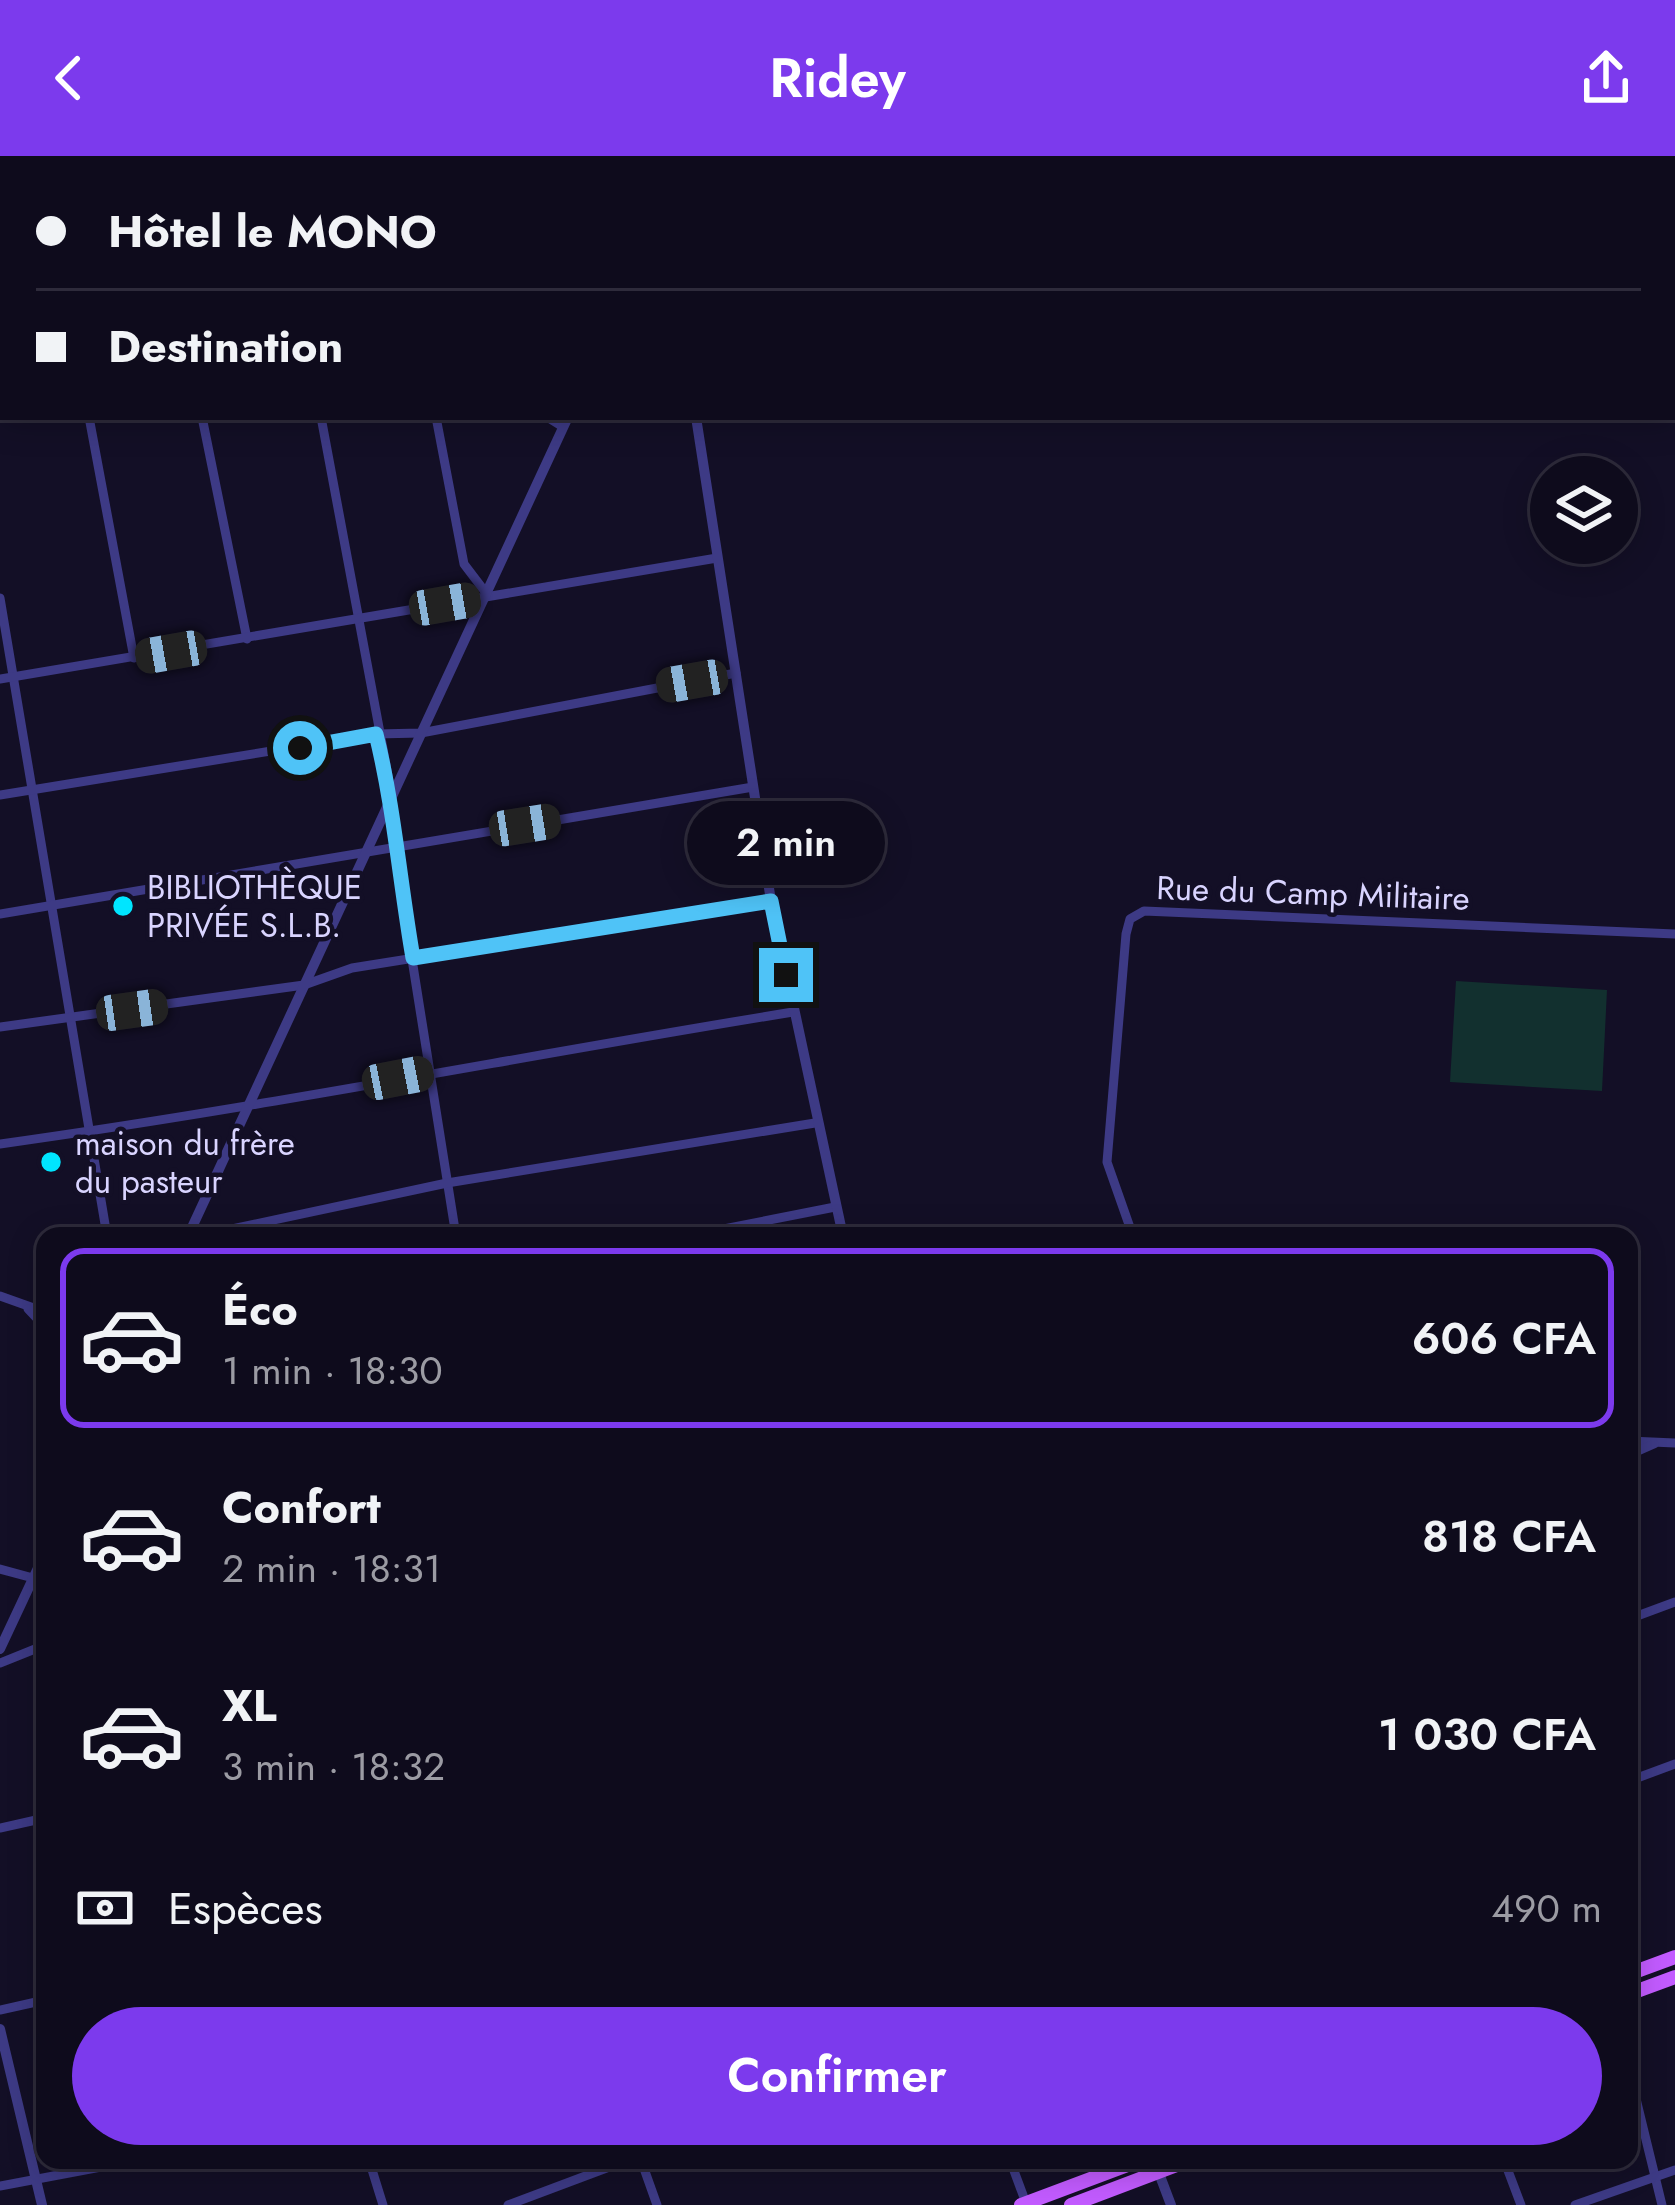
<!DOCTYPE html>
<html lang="fr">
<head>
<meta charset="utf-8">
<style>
  :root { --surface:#0e0b1c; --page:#171425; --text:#f1f3f6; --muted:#9b9ba3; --line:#2e2b3b; --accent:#7c3aed }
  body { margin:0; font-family:Jost,sans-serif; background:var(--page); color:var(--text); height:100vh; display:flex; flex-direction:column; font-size:45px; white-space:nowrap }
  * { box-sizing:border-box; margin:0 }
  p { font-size:39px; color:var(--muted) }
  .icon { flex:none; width:66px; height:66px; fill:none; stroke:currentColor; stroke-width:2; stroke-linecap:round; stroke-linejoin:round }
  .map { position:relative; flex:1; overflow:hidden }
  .sheet { position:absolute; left:36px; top:1071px; width:1602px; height:942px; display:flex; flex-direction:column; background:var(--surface); border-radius:24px; box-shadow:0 6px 30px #0003,0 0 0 3px var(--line) }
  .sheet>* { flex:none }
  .top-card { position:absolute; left:0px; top:0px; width:1677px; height:264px; box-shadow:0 6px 30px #0003,0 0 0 3px var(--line); display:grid; align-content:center; height:264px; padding:0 36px; background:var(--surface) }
  .controls { position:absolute; left:1530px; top:300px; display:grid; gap:24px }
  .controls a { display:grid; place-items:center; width:108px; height:108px; border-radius:50%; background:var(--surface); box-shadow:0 6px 30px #0003,0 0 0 3px var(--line); font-size:60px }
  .end { position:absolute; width:54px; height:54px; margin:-27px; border:15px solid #4fc3f7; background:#111; box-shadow:0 0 0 6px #111 }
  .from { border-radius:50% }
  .bubble { position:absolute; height:84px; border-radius:42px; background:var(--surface); box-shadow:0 6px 30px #0003,0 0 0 3px var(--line); font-size:39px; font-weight:600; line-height:84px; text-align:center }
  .car { position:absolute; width:36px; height:72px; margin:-36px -18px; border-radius:15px; box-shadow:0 0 9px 3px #0007; background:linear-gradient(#222 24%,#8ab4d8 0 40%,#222 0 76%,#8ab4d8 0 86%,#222 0) }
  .top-card b { display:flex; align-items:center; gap:42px; height:114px; font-size:45px }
  .top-card b+b { border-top:3px solid var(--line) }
  .top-card i { width:30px; height:30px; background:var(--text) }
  ul { padding:21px 0 0; list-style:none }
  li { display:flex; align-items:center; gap:36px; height:180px; margin:0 24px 18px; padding:0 12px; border:6px solid transparent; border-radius:24px }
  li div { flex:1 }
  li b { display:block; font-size:45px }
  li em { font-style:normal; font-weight:600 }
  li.selected { border-color:var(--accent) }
  li>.icon { width:108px; height:108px; stroke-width:1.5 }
  .pay { display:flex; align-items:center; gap:30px; height:132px; padding:0 36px; font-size:45px }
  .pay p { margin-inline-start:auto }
  .primary-button { display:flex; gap:24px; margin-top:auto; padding:24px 36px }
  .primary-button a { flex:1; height:138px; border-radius:72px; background:var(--accent); color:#fff; font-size:48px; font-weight:600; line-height:138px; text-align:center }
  header { display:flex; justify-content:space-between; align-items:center; height:156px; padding:0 36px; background:var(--accent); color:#fff; font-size:54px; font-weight:600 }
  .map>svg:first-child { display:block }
  .green { fill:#12302f }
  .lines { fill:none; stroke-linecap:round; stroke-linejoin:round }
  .minor { stroke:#3d3a85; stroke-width:9 }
  .tertiary { stroke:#3d3a85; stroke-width:10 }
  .primary { stroke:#c25bff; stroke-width:14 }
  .route { stroke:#4fc3f7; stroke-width:15 }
  .poi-dot { fill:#00e5ff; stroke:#130f26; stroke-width:4.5 }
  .labels { text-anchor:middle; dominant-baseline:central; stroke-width:9; stroke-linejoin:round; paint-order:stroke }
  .poi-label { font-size:33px; fill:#d9d4ff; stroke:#130f26; text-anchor:start }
  .street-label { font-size:33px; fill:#d9d4ff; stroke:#130f26 }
</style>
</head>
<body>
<header><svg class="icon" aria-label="back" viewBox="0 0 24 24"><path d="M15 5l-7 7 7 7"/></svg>Ridey<svg class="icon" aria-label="share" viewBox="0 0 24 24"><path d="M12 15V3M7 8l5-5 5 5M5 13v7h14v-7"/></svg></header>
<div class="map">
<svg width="1675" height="2049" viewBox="0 0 1675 2049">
  <rect width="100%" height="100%" fill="#130f26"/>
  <path class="green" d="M1456 825 1607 834 1602 935 1450 926Z"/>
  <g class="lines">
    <g class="minor">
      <path d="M44 0 45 3"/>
      <path d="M163 0 164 3"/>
      <path d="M953 0 957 3"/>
      <path d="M1133 0 1137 3"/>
      <path d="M1323 0 1326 3"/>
      <path d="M1498 0 1501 3"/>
      <path d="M1673 0 1675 2"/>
      <path d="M76 3 96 0"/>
      <path d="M843 3 845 0"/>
      <path d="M0 16 3 15"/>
      <path d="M1674 98 1675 99"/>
      <path d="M89 261 134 502"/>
      <path d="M202 261 247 483"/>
      <path d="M321 261 392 641 394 690 456 1080"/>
      <path d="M436 261 464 408 486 437"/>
      <path d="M547 261 563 271"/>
      <path d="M0 442 107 1080"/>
      <path d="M0 523 717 402"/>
      <path d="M0 639 376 578 421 577 736 517"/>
      <path d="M0 758 753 631"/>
      <path d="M0 871 304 829 352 812 771 745"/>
      <path d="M0 988C265 951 528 899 793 856"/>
      <path d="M199 1080 447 1027 815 967"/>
      <path d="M688 1080 835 1051"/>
      <path d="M1133 1080 1107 1006 1126 778 1130 763 1144 755 1675 778"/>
      <path d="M0 1140 45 1156"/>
      <path d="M28 1153 45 1171"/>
      <path d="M1629 1285 1675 1287"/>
      <path d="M1629 1299 1654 1288"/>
      <path d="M0 1413 33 1422"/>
      <path d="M1629 1463 1675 1446"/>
      <path d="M0 1507 45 1489"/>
      <path d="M1629 1625 1675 1608"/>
      <path d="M0 1672 45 1662"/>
      <path d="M0 1854 45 1844"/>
      <path d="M1629 1914 1662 2049"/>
      <path d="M369 2004 383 2049"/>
      <path d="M641 2004 657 2049"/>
      <path d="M1010 2004 1026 2047"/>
      <path d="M1504 2004 1521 2049"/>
      <path d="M0 2030 138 2004"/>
      <path d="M508 2049 628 2004"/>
      <path d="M1575 2049 1675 2014"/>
    </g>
    <g class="tertiary">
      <path d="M683 0 692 3"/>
      <path d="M649 3 658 0"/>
      <path d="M1610 3 1612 0"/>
      <path d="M0 148 3 147"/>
      <path d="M696 261 771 745 843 1080"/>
      <path d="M188 1080 568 261"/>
      <path d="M0 1493 45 1397"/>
      <path d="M0 1873 42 2049"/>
      <path d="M1154 2004 1171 2049"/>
    </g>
    <g class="primary">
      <path d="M1629 1818 1675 1801"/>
      <path d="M1629 1838 1675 1821"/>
      <path d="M1021 2049 1141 2004"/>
      <path d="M1071 2049 1190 2004"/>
    </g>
  </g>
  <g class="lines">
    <path class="route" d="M300 592 376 578C394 651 400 727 413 802L771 745 786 819"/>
  </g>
  <g class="poi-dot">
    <circle cx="123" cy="750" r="12"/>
    <circle cx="51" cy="1006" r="12"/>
  </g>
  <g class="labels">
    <g class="poi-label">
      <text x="147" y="731">BIBLIOTHÈQUE<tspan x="147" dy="38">PRIVÉE S.L.B.</tspan></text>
      <text x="75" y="987">maison du frère<tspan x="75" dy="38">du pasteur</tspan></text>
    </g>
    <g class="street-label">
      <text transform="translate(1313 737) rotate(2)">Rue du Camp Militaire</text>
    </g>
  </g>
</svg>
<div class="controls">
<a><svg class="icon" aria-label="layers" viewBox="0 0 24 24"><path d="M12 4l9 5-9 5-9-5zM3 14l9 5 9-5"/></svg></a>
</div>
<i class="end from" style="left:300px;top:592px"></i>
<i class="end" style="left:786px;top:819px"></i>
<div class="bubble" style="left:687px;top:645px;width:198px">2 min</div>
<i class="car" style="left:445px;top:448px;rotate:80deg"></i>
<i class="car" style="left:171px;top:496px;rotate:260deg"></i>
<i class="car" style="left:692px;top:525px;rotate:260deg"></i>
<i class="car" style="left:525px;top:669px;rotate:81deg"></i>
<i class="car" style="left:132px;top:854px;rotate:82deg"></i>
<i class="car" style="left:398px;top:922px;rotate:79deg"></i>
<div class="top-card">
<b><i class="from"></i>Hôtel le MONO</b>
<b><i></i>Destination</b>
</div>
<section class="sheet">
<ul>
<li class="selected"><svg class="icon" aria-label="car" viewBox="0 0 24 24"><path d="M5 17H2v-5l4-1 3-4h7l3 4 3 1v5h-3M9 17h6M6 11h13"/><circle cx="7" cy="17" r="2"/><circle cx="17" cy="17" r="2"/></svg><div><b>Éco</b><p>1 min · 18:30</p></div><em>606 CFA</em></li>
<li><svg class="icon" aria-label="car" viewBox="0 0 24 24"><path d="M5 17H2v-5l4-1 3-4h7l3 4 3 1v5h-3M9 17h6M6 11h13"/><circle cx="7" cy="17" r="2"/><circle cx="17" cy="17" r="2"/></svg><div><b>Confort</b><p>2 min · 18:31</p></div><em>818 CFA</em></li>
<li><svg class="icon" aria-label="car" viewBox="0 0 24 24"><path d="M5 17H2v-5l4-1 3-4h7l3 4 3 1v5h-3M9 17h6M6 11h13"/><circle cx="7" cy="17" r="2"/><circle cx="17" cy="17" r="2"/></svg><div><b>XL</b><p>3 min · 18:32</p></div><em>1 030 CFA</em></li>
</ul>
<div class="pay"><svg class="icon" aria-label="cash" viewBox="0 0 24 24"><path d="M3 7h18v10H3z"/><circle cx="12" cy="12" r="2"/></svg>Espèces<p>490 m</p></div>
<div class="primary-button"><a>Confirmer</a></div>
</section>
</div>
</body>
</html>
